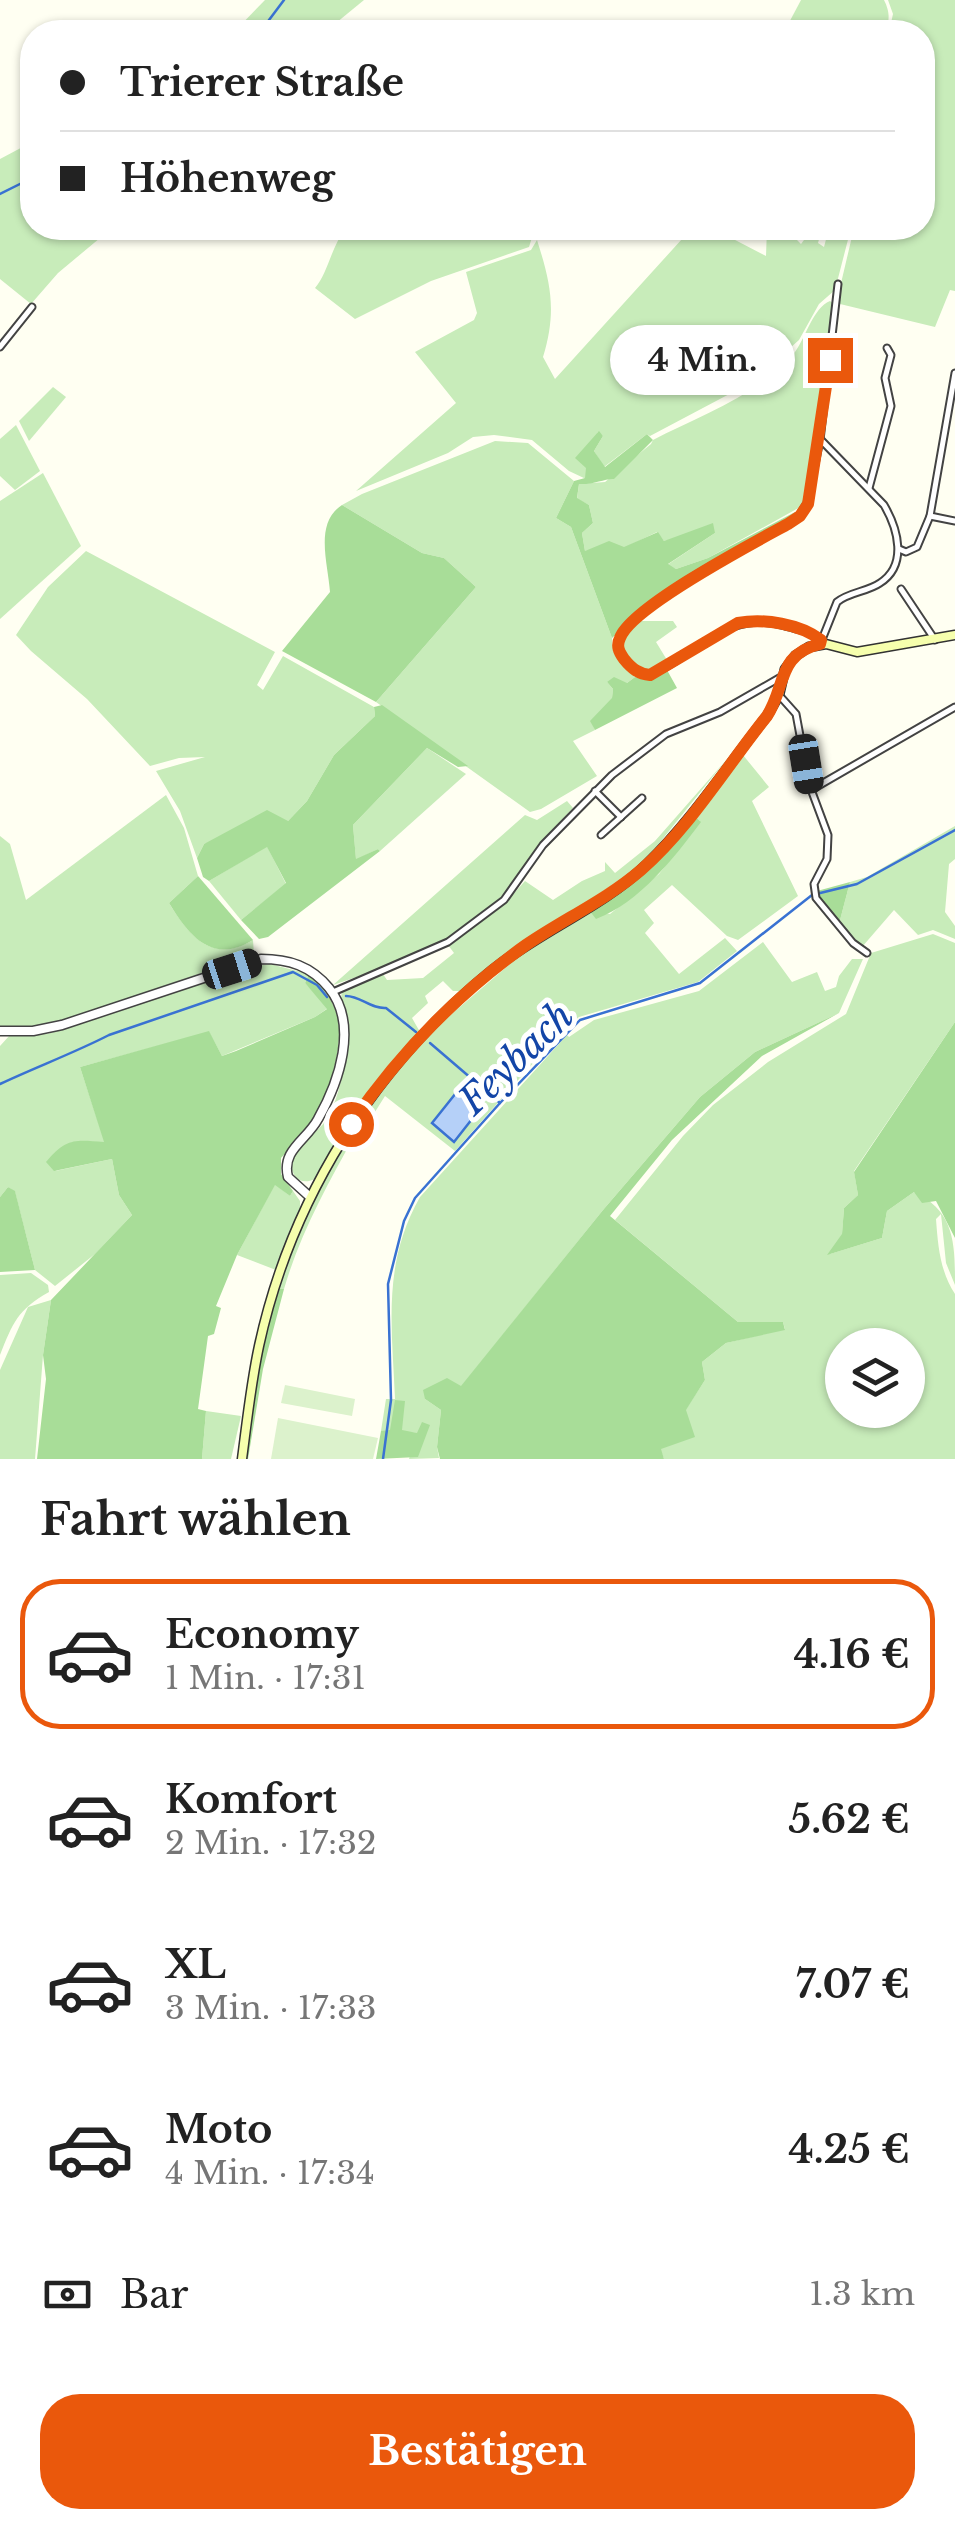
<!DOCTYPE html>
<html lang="de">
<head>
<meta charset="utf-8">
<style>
  :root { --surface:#fff; --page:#f2f2f2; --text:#222; --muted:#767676; --line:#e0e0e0; --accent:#ea580c }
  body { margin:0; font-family:"Libre Baskerville",serif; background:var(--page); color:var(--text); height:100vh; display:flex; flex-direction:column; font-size:38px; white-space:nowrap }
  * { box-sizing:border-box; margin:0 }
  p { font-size:32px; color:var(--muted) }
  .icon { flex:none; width:55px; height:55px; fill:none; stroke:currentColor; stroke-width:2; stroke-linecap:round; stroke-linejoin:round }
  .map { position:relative; height:1459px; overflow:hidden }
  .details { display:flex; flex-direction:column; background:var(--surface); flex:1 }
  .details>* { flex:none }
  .top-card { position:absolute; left:20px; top:20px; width:915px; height:220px; border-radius:40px; box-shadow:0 2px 8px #0004; display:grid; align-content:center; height:220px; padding:0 40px; background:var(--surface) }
  .controls { position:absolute; left:825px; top:1328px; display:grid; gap:20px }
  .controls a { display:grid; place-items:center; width:100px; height:100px; border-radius:50%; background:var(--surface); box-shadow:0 2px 8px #0004; font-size:50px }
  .end { position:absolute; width:45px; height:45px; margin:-22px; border:12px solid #ea580c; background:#fff; box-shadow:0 0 0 5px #fff }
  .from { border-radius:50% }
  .bubble { position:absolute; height:70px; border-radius:35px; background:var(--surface); box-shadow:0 2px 8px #0004; font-size:32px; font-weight:700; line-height:70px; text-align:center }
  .car { position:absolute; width:30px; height:60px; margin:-30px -15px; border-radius:12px; box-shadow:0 0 8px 2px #0007; background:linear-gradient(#222 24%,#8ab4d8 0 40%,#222 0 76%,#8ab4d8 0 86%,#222 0) }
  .top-card b { display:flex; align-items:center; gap:35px; height:95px; font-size:38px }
  .top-card b+b { border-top:2px solid var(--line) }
  .top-card i { width:25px; height:25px; background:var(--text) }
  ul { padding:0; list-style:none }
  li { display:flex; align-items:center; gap:30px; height:150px; margin:0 20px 15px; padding:0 20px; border:5px solid transparent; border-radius:40px }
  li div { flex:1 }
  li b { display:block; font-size:38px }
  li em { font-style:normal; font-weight:700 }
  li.current { border-color:var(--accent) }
  li>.icon { width:90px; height:90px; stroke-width:1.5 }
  h2 { padding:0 40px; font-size:45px; line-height:120px }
  .pay { display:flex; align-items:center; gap:25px; height:110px; padding:0 40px; font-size:38px }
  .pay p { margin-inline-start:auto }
  .primary-button { display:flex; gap:20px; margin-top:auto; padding:20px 40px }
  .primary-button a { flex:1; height:115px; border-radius:40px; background:var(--accent); color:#fff; font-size:40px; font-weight:700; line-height:115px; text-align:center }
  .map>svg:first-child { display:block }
  .green { fill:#c8ecba; fill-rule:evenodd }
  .forest { fill:#a8dd98 }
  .pitch { fill:#dcf2cc }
  .water { fill:#b5d0f8; stroke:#3972d2; stroke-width:2.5 }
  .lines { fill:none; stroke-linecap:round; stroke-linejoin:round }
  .stream { stroke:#3972d2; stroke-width:2.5 }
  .minor-casing { stroke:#434343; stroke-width:9 }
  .tertiary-casing { stroke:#434343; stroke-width:11 }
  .secondary-casing { stroke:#323232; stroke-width:11 }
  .minor { stroke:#fff; stroke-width:5 }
  .tertiary { stroke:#fff; stroke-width:8 }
  .secondary { stroke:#f6ffad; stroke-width:8 }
  .route { stroke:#ea580c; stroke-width:12 }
  .labels { text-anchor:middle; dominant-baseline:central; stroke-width:10; stroke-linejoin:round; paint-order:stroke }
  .water-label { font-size:38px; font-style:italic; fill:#1345a7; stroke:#fff }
</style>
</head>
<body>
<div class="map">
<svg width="955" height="1459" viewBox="0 0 955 1459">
  <rect width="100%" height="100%" fill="#fffff2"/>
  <g class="green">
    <path d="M265 0H364L325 32H234Z"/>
    <path d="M801 0H884C890 12 890 20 885 32H784Z"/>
    <path d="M888 0H955V291L950 290 935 327 840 304 838 296 854 228H922V32H889L893 14Z"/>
    <path d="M32 142V228H112L58 273 31 304 0 279V159Z"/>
    <path d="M346 228H535L529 247 431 281 355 319 315 288C328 273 331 247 346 228Z"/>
    <path d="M692 228H712L766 256 767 228H802L797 240 801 244 813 228H822L818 243 824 247 829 228H851L835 290 819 304 799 340 752 382 650 436 647 434 604 467 594 451 603 436 598 432 586 468V479L569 471 532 440 494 435 473 437 448 453 356 491 456 403 415 352 474 320 477 313 466 272 531 250 537 240C551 284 557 311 543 357L555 379Z"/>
    <path d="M830 301 834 304 831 331 802 506 708 558 676 569 667 565 715 533 664 541 657 532 624 548 585 551 582 533 593 523 589 505 577 499 579 484 605 482 651 444 653 440C699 416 762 394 795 352 806 337 813 308 830 301Z"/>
    <path d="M53 387 66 397 29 441 19 421Z"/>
    <path d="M16 425 40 471 15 490 0 476V439Z"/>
    <path d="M495 441 528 443 574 481 556 518 571 527 612 638 613 651 635 677 627 683 607 682 613 689 612 699 591 721 595 730 573 741 597 776 541 809 530 812 376 702 476 587 444 558 422 553 342 505 362 494Z"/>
    <path d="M43 473 81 546 0 619V501Z"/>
    <path d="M86 551 275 652 257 685 263 690 283 656 374 707 375 716 334 755 307 801 288 821 204 844 197 858 180 811 156 771 205 757 179 758 150 766 87 699 31 651 16 635 48 587Z"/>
    <path d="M640 621H673L677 627 656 642 667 660 649 672 639 671 620 649 624 635Z"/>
    <path d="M427 748 466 774 380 851 378 849 356 860 353 825Z"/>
    <path d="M743 755 769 787 752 801 798 896 738 940 727 936 672 885 644 910 654 923 645 933 679 974 725 938 737 951 698 982 579 1017 560 1033 455 1151 385 1096 363 1131 355 1135C327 1185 300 1234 284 1289L278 1288 313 1197 334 1159 384 1087 433 1030 532 945 589 910 610 914 659 874 700 821 696 817Z"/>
    <path d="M727 759 640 867 528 940 462 991H453L443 981 425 996 428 1003 412 1018 420 1032 364 1100 315 1179C293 1189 285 1164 298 1148 306 1138 319 1131 326 1120 336 1105 342 1079 345 1061 350 1037 338 1009 342 991L383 974 387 980 423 978 454 953 448 945 507 901 525 881 553 900 582 881 605 871V862L615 873 655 841Z"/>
    <path d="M166 795 184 828 198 876 169 903C190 937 212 964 253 940L254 955 62 1021 33 1027 0 1026V836L10 844 26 900Z"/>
    <path d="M567 801 573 808 541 842 503 897 446 940 395 964 333 985 525 815 537 820Z"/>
    <path d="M955 826V859L949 864 945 912 955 926V939L933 930 918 935 894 910 862 947 839 924 850 882 867 877Z"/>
    <path d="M267 846 286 884 241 920 209 881Z"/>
    <path d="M933 934 955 943V1022L854 1171 858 1195 844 1208 842 1235 830 1254 882 1238 887 1211 914 1192C955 1211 955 1244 955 1285L946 1263 941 1214 936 1219C938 1246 940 1271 955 1294V1459H664L660 1449 705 1380 702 1362 726 1343 785 1329 783 1322H738L615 1220 683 1136 713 1105 768 1062 846 1014 871 953ZM842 1345H908V1410H842Z"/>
    <path d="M763 942 792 982 817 972 825 991 836 987 839 976 852 959H863L839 1013 755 1052 700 1097 603 1210 461 1387 425 1399 441 1410 437 1447 439 1458 409 1459 417 1433 381 1431 386 1399H395C392 1326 382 1264 420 1197L567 1035 569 1037 594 1020 699 991Z"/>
    <path d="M270 964 309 974 305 983 328 1008 315 1017 222 1056 209 1032 80 1067 105 1143 55 1171 112 1159 119 1195 132 1215 95 1254 55 1286 35 1270 15 1192 8 1187 0 1197V1046L10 1035 47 1034 65 1029 250 967Z"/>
    <path d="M275 1184 290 1196 293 1191 300 1201V1211L276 1270 237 1255Z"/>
    <path d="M31 1273 48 1285 49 1292C17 1310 13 1323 0 1355V1275Z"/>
    <path d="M51 1300 43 1355 35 1459H0V1370L28 1307Z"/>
    <path d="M206 1411 241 1416 231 1459H202Z"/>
  </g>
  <g class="forest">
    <path d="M599 431 603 436 594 451 605 467 647 434 653 440 614 479C606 478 593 485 579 484L577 498 589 505 593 523 582 533 585 551 609 541 624 547 658 532 664 541 713 523 715 533 668 564 676 569 708 558 795 512V516L654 601 612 638 571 527 556 518 574 481 585 478 586 468 575 458Z"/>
    <path d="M342 505 422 553 444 558 476 587 376 702 282 651 330 592C328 563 314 523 342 505Z"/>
    <path d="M667 670 677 688 595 730 590 721 612 698 613 689 607 682 614 677 627 683 635 677 651 679Z"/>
    <path d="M382 705 468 766 458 767 427 748 353 825 356 859 378 849 380 851 268 937 259 939 241 920 286 883 267 847 209 881 203 877 197 858 204 844 267 810 288 821 307 801 334 755 375 716 374 707Z"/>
    <path d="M696 817 701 822C673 859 640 902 596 919L589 910C632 888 664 854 696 817Z"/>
    <path d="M198 876 253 940C212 965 189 936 169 903Z"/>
    <path d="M850 882 839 924 819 898 817 891Z"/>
    <path d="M309 974C322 987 334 1000 338 1019 344 1045 327 1101 313 1123 304 1136 291 1147 281 1158V1174L293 1191 290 1196 275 1185 237 1255 216 1306 221 1308 214 1334 208 1336 198 1409 206 1411 202 1459H37L46 1379 43 1355 51 1300 132 1215 119 1195 112 1159 54 1171 46 1162C67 1137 76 1140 104 1142L80 1067 209 1031 222 1056 236 1051 315 1017 327 1009 305 983Z"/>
    <path d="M839 1013 762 1056 672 1140 610 1216 738 1322H783L785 1330 726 1343 702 1362 705 1380 686 1410 695 1437 661 1449 664 1459H440L437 1447 441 1410 425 1399 423 1390 447 1378 461 1386 603 1210 700 1097 755 1052Z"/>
    <path d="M955 1022V1238L936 1201 922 1203 914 1192 887 1211 882 1238 827 1255 842 1234 844 1208 858 1195 854 1172Z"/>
    <path d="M8 1187 15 1191 35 1270 0 1272V1197Z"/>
    <path d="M278 1288 284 1289 263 1369 248 1459H244L256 1371Z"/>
    <path d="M395 1400 405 1401 402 1430 417 1433 422 1422 430 1425 418 1457 376 1459 381 1431 390 1430Z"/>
  </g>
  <g class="pitch">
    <path d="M285 1385 355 1399 352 1416 281 1403Z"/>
    <path d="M278 1418 378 1438 373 1459H271Z"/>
  </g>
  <path class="water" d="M460 1088 483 1105 454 1142 432 1123Z"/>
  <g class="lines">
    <g class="stream">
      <path d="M260 32 284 0"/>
      <path d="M0 194 32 178"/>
      <path d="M346 996C361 996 370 1009 386 1008L416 1032"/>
      <path d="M430 1043 500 1103"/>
      <path d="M0 1084C36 1067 74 1053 109 1035L293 972 317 985 327 997"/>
      <path d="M383 1459 391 1400 388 1284 404 1221 415 1198 500 1103 580 1020 700 983 812 895 857 884 955 830"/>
    </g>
    <g class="minor-casing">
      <g id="minor">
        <path d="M0 347 32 307"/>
        <path d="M869 488 891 406 885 378 891 355 887 348"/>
        <path d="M930 516 955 521"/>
        <path d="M899 549 906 552 917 547 930 516 955 373"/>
        <path d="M901 589 935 640"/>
        <path d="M821 640C810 632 798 629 785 626 726 609 701 653 650 675 633 673 619 658 618 641 638 600 746 547 788 524L798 518 807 503 820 440 838 284"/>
        <path d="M821 642 837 602C849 592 867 592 880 583 908 565 898 529 884 505L821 440"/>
        <path d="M779 695 796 714 809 784 828 835 827 859 814 884 816 898 853 943 867 953"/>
        <path d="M811 790 955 707"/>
        <path d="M595 791 621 817"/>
        <path d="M601 835 642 798"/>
        <path d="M333 992 448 942 504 900 543 845 612 775 666 734 720 712 781 677"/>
      </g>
    </g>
    <g class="tertiary-casing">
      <path id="tertiary" d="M0 1031H33L62 1025 261 959C289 959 311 966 329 988 359 1025 339 1082 318 1119 307 1140 281 1150 288 1177L310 1197"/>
    </g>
    <g class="secondary-casing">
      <path id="secondary" d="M242 1459C247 1421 251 1383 259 1346 291 1198 374 1067 491 971 540 931 602 908 647 864 692 820 728 765 767 716L779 695 785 669 795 656 809 647 826 644 857 652 955 635"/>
    </g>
    <use href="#minor" class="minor"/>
    <use href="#tertiary" class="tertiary"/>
    <use href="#secondary" class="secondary"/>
  </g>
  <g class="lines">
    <path class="route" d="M351 1124C399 1054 457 994 526 945 564 919 606 900 641 870 690 827 726 767 767 716 786 687 777 654 820 644L821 640C800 624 764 618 738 623L650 675C639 674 632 669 624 659 619 652 616 646 620 638 631 607 755 542 788 524L800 516 808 504 830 360"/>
  </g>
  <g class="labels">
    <g class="water-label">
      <text transform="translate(516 1058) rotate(-44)">Feybach</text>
    </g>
  </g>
</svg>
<div class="controls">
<a><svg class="icon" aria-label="layers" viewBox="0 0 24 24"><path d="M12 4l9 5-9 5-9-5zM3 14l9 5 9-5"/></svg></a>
</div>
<i class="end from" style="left:351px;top:1124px"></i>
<i class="end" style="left:830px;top:360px"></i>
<div class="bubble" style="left:610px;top:325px;width:185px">4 Min.</div>
<i class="car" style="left:806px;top:764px;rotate:171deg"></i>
<i class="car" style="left:232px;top:969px;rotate:72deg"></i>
<div class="top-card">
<b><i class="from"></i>Trierer Straße</b>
<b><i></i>Höhenweg</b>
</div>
</div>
<section class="details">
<h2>Fahrt wählen</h2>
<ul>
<li class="current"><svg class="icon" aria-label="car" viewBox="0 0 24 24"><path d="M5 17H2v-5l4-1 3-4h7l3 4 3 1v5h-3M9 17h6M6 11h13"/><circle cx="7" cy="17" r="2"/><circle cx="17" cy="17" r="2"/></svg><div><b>Economy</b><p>1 Min. · 17:31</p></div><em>4.16 €</em></li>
<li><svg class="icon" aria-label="car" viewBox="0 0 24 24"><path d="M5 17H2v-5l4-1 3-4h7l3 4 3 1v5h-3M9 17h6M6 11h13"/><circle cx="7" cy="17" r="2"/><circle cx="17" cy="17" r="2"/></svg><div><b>Komfort</b><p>2 Min. · 17:32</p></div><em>5.62 €</em></li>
<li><svg class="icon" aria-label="car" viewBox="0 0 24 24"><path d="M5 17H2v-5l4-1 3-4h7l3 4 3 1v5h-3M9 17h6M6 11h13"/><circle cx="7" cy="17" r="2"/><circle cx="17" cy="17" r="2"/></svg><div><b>XL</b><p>3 Min. · 17:33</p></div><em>7.07 €</em></li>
<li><svg class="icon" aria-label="car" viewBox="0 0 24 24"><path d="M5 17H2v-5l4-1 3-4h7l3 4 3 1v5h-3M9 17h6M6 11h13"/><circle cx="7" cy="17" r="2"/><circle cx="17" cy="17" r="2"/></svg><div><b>Moto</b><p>4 Min. · 17:34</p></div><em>4.25 €</em></li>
</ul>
<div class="pay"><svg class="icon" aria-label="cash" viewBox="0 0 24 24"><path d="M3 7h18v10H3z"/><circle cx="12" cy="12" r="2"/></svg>Bar<p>1.3 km</p></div>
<div class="primary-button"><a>Bestätigen</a></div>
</section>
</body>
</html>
